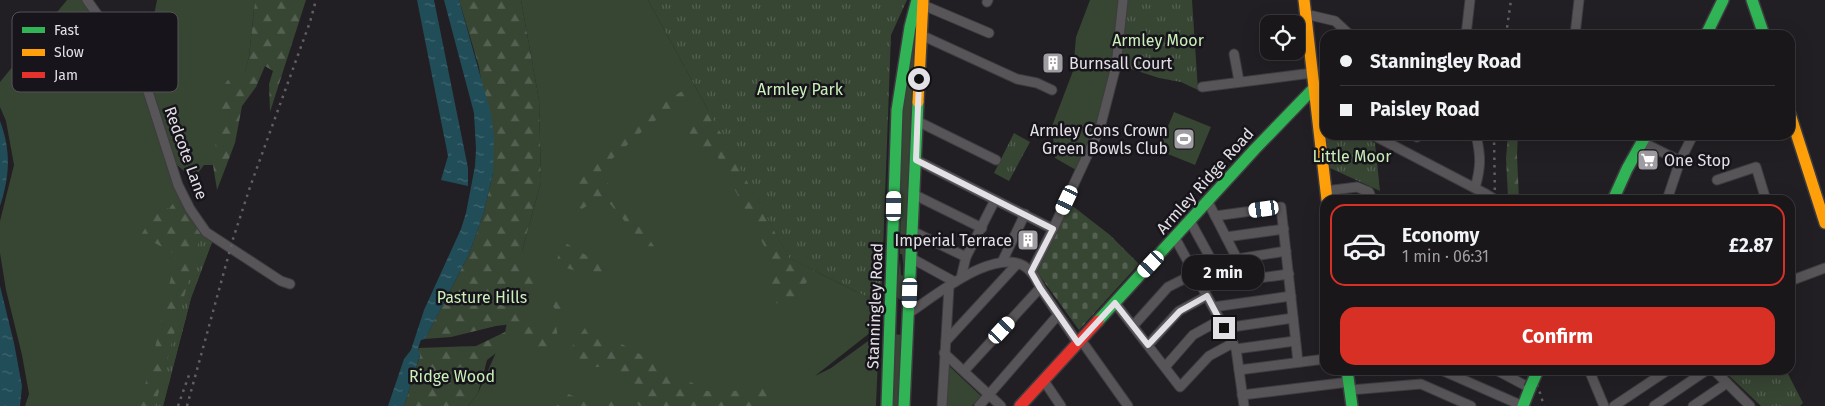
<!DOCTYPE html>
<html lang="en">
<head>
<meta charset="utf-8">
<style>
  :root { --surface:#19171a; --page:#262427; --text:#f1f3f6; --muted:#9f9fa2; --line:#373639; --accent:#d93025 }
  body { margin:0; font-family:"Fira Sans",sans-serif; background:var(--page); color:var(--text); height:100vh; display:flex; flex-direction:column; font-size:19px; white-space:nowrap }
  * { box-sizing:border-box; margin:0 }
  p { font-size:16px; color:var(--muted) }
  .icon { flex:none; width:28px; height:28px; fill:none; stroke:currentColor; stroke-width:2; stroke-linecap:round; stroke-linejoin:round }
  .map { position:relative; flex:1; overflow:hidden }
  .details { position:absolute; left:1320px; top:195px; width:475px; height:180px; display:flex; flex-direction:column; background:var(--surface); border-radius:15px; box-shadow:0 5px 20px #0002,0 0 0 1px var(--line) }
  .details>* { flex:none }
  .guide { position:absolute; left:1320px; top:30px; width:475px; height:110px; border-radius:15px; box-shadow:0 5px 20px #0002,0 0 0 1px var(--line); display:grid; align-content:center; height:110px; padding:0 20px; background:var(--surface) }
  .controls { position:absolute; left:1260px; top:15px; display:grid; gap:10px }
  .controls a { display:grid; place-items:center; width:45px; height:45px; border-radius:10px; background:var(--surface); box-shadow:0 5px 20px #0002,0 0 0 1px var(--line); font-size:25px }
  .end { position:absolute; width:22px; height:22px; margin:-11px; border:6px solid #e4e1e6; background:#111; box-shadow:0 0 0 2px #111 }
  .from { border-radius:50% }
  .bubble { position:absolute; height:35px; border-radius:15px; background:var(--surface); box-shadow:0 5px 20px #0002,0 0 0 1px var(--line); font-size:16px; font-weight:700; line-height:35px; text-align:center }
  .car { position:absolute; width:15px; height:30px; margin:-15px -8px; border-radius:6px; box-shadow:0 0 4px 1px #0007; background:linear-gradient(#fff 24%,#345 0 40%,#fff 0 76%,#345 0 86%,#fff 0) }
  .guide b { display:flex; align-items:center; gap:18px; height:48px; font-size:19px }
  .guide b+b { border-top:1px solid var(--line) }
  .guide i { width:12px; height:12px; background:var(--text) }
  ul { padding:9px 0 0; list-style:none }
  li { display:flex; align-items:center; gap:15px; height:82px; margin:0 10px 8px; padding:0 10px; border:2px solid transparent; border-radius:15px }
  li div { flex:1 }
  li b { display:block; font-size:19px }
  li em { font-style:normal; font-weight:700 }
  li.selected { border-color:var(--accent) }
  li>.icon { width:45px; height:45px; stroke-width:1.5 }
  .button { display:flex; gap:10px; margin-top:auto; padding:10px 20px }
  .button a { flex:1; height:58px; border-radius:15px; background:var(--accent); color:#fff; font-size:20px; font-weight:700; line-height:58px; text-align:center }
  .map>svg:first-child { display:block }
  .green { fill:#374533 }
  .forest { fill:url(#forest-firs) }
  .cemetery { fill:url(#cemetery-stones) }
  .park { fill:url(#park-tufts) }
  .water { fill:url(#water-ripples) }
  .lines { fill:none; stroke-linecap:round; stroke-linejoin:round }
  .street-casing { stroke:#3e3c40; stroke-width:11 }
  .fast-casing { stroke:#3e3c40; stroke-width:14 }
  .slow-casing { stroke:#3e3c40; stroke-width:14 }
  .jam-casing { stroke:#3e3c40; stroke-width:14 }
  .street { stroke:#575558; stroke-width:9 }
  .fast { stroke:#30b455; stroke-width:11 }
  .slow { stroke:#ff9f0a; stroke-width:11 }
  .jam { stroke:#e5322d; stroke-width:11 }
  .rail { stroke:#615f62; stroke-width:2.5; stroke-dasharray:2.5 5; stroke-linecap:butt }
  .street-bridge-casing { stroke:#3e3c40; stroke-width:11; stroke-linecap:butt }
  .fast-bridge-casing { stroke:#3e3c40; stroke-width:14; stroke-linecap:butt }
  .street-bridge { stroke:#575558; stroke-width:9 }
  .fast-bridge { stroke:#30b455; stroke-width:11 }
  .route { stroke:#e4e1e6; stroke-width:6 }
  .labels { text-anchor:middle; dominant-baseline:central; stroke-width:5; stroke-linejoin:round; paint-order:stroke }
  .park-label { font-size:16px; fill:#c9f1b9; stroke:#18141c }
  .poi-label { font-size:16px; fill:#e4e1e6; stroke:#18141c; text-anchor:start }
  .street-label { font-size:16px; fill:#e4e1e6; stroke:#18141c }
  .key { fill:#18141c; stroke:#555259; stroke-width:1 }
  .key-label { font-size:14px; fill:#e4e1e6 }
</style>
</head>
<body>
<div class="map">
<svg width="1825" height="406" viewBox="0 0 1825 406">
  <defs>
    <pattern id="forest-firs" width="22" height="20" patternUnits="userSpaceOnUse" patternTransform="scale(1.25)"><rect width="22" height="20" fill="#374533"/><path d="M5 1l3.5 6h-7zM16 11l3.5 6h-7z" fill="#546051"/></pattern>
    <pattern id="cemetery-stones" width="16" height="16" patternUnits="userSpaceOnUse" patternTransform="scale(1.25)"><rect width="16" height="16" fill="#374533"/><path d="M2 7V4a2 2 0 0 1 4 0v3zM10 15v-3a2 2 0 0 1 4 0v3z" fill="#546051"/></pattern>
    <pattern id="park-tufts" width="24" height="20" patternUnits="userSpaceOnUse" patternTransform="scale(1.25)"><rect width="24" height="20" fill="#374533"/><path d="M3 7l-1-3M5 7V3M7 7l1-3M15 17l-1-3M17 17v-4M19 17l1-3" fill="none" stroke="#546051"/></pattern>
    <pattern id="water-ripples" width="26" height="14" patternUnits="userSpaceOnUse" patternTransform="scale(1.25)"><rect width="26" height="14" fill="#214d58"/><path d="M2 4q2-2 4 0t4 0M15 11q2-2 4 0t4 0" fill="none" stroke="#416670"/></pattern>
  </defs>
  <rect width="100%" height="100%" fill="#211f23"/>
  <g class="green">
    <path d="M67 0H82L141 85 174 186 201 233 155 406H25L29 394 22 355 6 290 0 253V221L14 165 6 121 0 107V82Z"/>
    <path d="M157 0H255L249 57 222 165H204L198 173 184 171 176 164 149 77 140 62 147 50Z"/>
    <path d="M521 0H648L789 258 881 304 880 325 815 376 831 368 879 333 876 406H468L478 393 505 332 522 251 541 182 539 100Z"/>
    <path d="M1090 0H1120C1115 38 1112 77 1100 114 1094 133 1085 151 1076 170L1055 158 1052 126 1073 71 1076 37Z"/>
    <path d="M913 43 914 44 904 268 902 254H900L902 117Z"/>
    <path d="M1174 112 1211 127 1195 165 1158 150Z"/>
    <path d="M900 259 901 275 904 276 903 297 900 300 896 296Z"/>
    <path d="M895 334 901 335 899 406H890Z"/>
    <path d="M948 365 981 396 972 406H946Z"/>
  </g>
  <g class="forest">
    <path d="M255 0H306L270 112 269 84 273 71 265 66 256 87 242 106 235 143 217 190 213 165 223 86 232 75 245 72 249 57Z"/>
    <path d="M459 0H521L539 100 541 182 522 251 525 269 532 274 544 272 542 287 533 286 520 288 513 299 514 309 520 313V323L496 326 451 337 425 339 469 254 484 212 493 173V157L479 67Z"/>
    <path d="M690 86 694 93 649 125 601 169 603 177 654 246 649 250 606 199 591 203 582 209 572 205 579 183 602 146 640 118Z"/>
    <path d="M709 110 789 258 815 271 803 287 798 306 786 311 772 299 770 257 715 152H702L690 140 689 125Z"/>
    <path d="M1508 135H1518L1517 155 1519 200H1513L1508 197 1506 158Z"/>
    <path d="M179 195C187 215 195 229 212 242L191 298 163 406H139L153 357 176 255 153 242 141 247 135 245 146 227 154 207 161 205 169 209Z"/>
    <path d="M564 242 609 269 606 280 563 267 552 279 551 291 568 309 561 319 550 301 547 284Z"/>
    <path d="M587 325 707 391 728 392 767 385 768 406H639L610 366 584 368 569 362V351Z"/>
    <path d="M531 326H556L559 343 550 356 531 351 517 337 487 360 478 393 468 406H404L420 356 418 348 476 346 505 332Z"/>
    <path d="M604 393C614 395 612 396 619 400 624 403 626 401 629 406H603Z"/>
    <path d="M568 394 596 405V406H556L566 400Z"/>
  </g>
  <path class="cemetery" d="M1070 204 1110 235 1139 264 1079 330 1037 272Z"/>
  <g class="park">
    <path d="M648 0H907L891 35 881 304 789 258Z"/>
    <path d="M1127 0H1192L1198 90 1181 82 1159 78 1119 65Z"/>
    <path d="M1014 133 1030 142 1009 181 994 173Z"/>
    <path d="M1326 135H1360L1375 143 1380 191 1330 168Z"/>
    <path d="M201 233 212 242 191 298 163 406H155Z"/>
    <path d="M1723 370H1786L1803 403 1800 406H1761Z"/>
  </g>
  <g class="water">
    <path d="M417 0H434L468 168V186L441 180 448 156Z"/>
    <path d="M444 0H459L491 114 494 137 493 173 484 212 469 254 425 339 421 340 418 348 420 355 404 406H388L404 359 411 350 424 310 461 229 466 213 475 166 476 149 474 113Z"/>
    <path d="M0 121C11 151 10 175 0 206Z"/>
    <path d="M0 286 14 343 22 386 20 406H0Z"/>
  </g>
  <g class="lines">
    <g class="street-casing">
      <g id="street">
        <path d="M87 0 145 82 178 185 190 209 206 232 281 281 290 284"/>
        <path d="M987 2 988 0"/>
        <path d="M923 5 989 33"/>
        <path d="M1305 14 1335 21 1350 35"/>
        <path d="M921 35 1017 79 1037 83 1052 90"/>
        <path d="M1466 35 1470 0"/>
        <path d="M1575 35 1579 0"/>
        <path d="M1234 54 1239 81"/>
        <path d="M1202 87 1312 73"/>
        <path d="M917 121 996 160"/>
        <path d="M1373 135 1486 194"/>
        <path d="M1417 137 1418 135"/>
        <path d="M1642 142 1680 161"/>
        <path d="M916 160 1053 229"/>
        <path d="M1717 180 1756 167 1766 200"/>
        <path d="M1475 188C1481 167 1481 156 1476 135"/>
        <path d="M1325 191 1357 187 1369 192 1372 200"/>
        <path d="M913 194 982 228"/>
        <path d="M1667 200 1680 161 1693 135"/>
        <path d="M1208 202 1248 280"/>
        <path d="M1215 216 1281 207 1298 362"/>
        <path d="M1190 221 1224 283"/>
        <path d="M912 231 966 257"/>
        <path d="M1226 237 1284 229"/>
        <path d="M1175 238 1236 349 1244 406"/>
        <path d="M911 258 955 282"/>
        <path d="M1237 259 1286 251"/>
        <path d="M1002 262 1025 214"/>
        <path d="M1031 272 1053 229 1100 128 1116 66 1123 0"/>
        <path d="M961 278 966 257 995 200"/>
        <path d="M1790 281 1825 268"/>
        <path d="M1201 286 1289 274"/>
        <path d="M1115 303 1180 387 1209 356 1233 343"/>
        <path d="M1213 307 1291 296"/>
        <path d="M909 313C935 296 1003 239 1031 272 1036 278 1039 286 1043 292 1055 310 1066 326 1078 343"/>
        <path d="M1133 326 1168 287 1194 274"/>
        <path d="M1225 328 1293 318"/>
        <path d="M1081 340 1128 406"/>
        <path d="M946 341 1017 264"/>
        <path d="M1148 345 1179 311 1207 296"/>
        <path d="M1236 349 1295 341"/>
        <path d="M944 353 1001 406"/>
        <path d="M1165 367 1193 335 1220 320"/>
        <path d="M1239 370 1325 359"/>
        <path d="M1441 370 1523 406"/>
        <path d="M1496 370 1530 388"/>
        <path d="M1589 370 1604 406"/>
        <path d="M1714 370 1750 406"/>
        <path d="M964 371 1040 288"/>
        <path d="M1044 381 1061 406"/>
        <path d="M1350 390 1421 384 1471 406"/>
        <path d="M1242 395 1349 382"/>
        <path d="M942 406 949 287"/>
        <path d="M979 406 1058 315"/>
        <path d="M1614 406 1668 370"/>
        <path d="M1654 406 1707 370"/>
        <path d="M1693 406 1727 383"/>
      </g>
    </g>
    <g class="fast-casing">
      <g id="fast">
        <path d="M1752 0 1764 35"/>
        <path d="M1706 35 1723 0"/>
        <path d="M1613 200 1627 169 1646 135"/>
        <path d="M1098 321 1255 149 1313 89"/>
        <path d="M1347 370 1352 406"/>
        <path d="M887 406 897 110 910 27 917 0"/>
        <path d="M904 406 918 102"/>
        <path d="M1523 406 1530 388"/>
      </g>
    </g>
    <g class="slow-casing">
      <g id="slow">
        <path d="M1304 0 1327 200"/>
        <path d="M918 102 923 0"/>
        <path d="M1790 114 1825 223"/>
      </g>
    </g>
    <g class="jam-casing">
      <path id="jam" d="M1020 406 1098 321"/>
    </g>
    <use href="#street" class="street"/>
    <use href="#fast" class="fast"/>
    <use href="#slow" class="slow"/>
    <use href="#jam" class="jam"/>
    <g class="rail">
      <path d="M1506 35 1511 0"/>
      <path d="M1494 135 1495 200"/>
      <path d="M1533 370 1544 406"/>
      <path d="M178 406 189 375"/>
      <path d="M187 406 233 239 250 187 310 22 316 0"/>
    </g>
    <g class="street-bridge-casing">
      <path id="street-bridge" d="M1486 194 1496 200"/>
    </g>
    <g class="fast-bridge-casing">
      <path id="fast-bridge" d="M1530 388 1538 370"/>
    </g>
    <use href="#street-bridge" class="street-bridge"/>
    <use href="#fast-bridge" class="fast-bridge"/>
  </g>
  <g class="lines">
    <path class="route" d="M919 79 916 160 1053 229 1031 272 1040 288 1078 343 1115 303 1148 345 1180 311 1207 296 1224 328"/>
  </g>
  <defs>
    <g id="building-square" transform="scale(1.125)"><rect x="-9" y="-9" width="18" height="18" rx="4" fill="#a09da2" stroke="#18141c"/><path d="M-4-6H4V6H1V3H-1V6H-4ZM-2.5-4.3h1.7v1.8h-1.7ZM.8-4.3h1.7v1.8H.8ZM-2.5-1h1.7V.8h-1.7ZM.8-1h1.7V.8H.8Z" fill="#fff"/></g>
    <g id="stadium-square" transform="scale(1.125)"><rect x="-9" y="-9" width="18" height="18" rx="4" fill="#a09da2" stroke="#18141c"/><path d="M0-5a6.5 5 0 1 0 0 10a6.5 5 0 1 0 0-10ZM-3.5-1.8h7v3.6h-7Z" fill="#fff"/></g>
    <g id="supermarket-square" transform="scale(1.125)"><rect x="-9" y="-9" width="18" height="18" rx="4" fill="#a09da2" stroke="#18141c"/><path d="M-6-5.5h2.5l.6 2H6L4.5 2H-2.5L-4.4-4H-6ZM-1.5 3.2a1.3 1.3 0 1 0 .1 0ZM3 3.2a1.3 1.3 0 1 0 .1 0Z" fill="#fff"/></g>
  </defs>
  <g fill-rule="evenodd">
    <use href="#building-square" x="1053" y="63"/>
    <use href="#stadium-square" x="1184" y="139"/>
    <use href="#supermarket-square" x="1648" y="160"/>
    <use href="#building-square" x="1028" y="240"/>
  </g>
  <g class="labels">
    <g class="park-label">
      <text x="1158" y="40">Armley Moor</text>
      <text x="800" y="89">Armley Park</text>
      <text x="1352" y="156">Little Moor</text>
      <text x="482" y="297">Pasture Hills</text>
      <text x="452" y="376">Ridge Wood</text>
    </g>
    <g class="poi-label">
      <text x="1069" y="63">Burnsall Court</text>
      <text x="1168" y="130" text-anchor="end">Armley Cons Crown<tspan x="1168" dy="18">Green Bowls Club</tspan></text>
      <text x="1664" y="160">One Stop</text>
      <text x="1012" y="240" text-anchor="end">Imperial Terrace</text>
    </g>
    <g class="street-label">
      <text transform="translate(186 153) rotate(70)">Redcote Lane</text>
      <text transform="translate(1205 181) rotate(-48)">Armley Ridge Road</text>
      <text transform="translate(875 306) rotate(-88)">Stanningley Road</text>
    </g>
  </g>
  <rect x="12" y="12" width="166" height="80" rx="8" class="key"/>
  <rect x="22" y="27" width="23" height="6" fill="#30b455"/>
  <rect x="22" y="49" width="23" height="7" fill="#ff9f0a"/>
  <rect x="22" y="72" width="23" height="6" fill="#e5322d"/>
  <g class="key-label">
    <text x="54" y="35">Fast</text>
    <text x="54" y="57">Slow</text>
    <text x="54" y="80">Jam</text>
  </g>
</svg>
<div class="controls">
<a><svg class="icon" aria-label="locate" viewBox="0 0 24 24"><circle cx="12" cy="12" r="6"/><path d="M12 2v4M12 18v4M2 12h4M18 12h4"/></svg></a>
</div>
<i class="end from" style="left:919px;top:79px"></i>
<i class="end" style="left:1224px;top:328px"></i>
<div class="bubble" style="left:1182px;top:255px;width:82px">2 min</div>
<i class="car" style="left:1067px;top:200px;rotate:205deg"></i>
<i class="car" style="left:894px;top:206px;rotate:1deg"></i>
<i class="car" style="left:1264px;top:209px;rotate:262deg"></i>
<i class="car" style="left:1151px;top:264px;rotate:223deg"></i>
<i class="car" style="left:910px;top:293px;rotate:182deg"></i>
<i class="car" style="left:1002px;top:330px;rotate:43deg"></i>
<div class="guide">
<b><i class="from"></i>Stanningley Road</b>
<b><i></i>Paisley Road</b>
</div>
<section class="details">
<ul>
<li class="selected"><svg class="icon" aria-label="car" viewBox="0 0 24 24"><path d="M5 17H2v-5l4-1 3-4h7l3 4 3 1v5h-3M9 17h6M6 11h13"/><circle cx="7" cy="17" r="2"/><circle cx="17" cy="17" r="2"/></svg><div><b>Economy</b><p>1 min · 06:31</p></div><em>£2.87</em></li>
</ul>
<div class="button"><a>Confirm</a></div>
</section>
</div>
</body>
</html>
